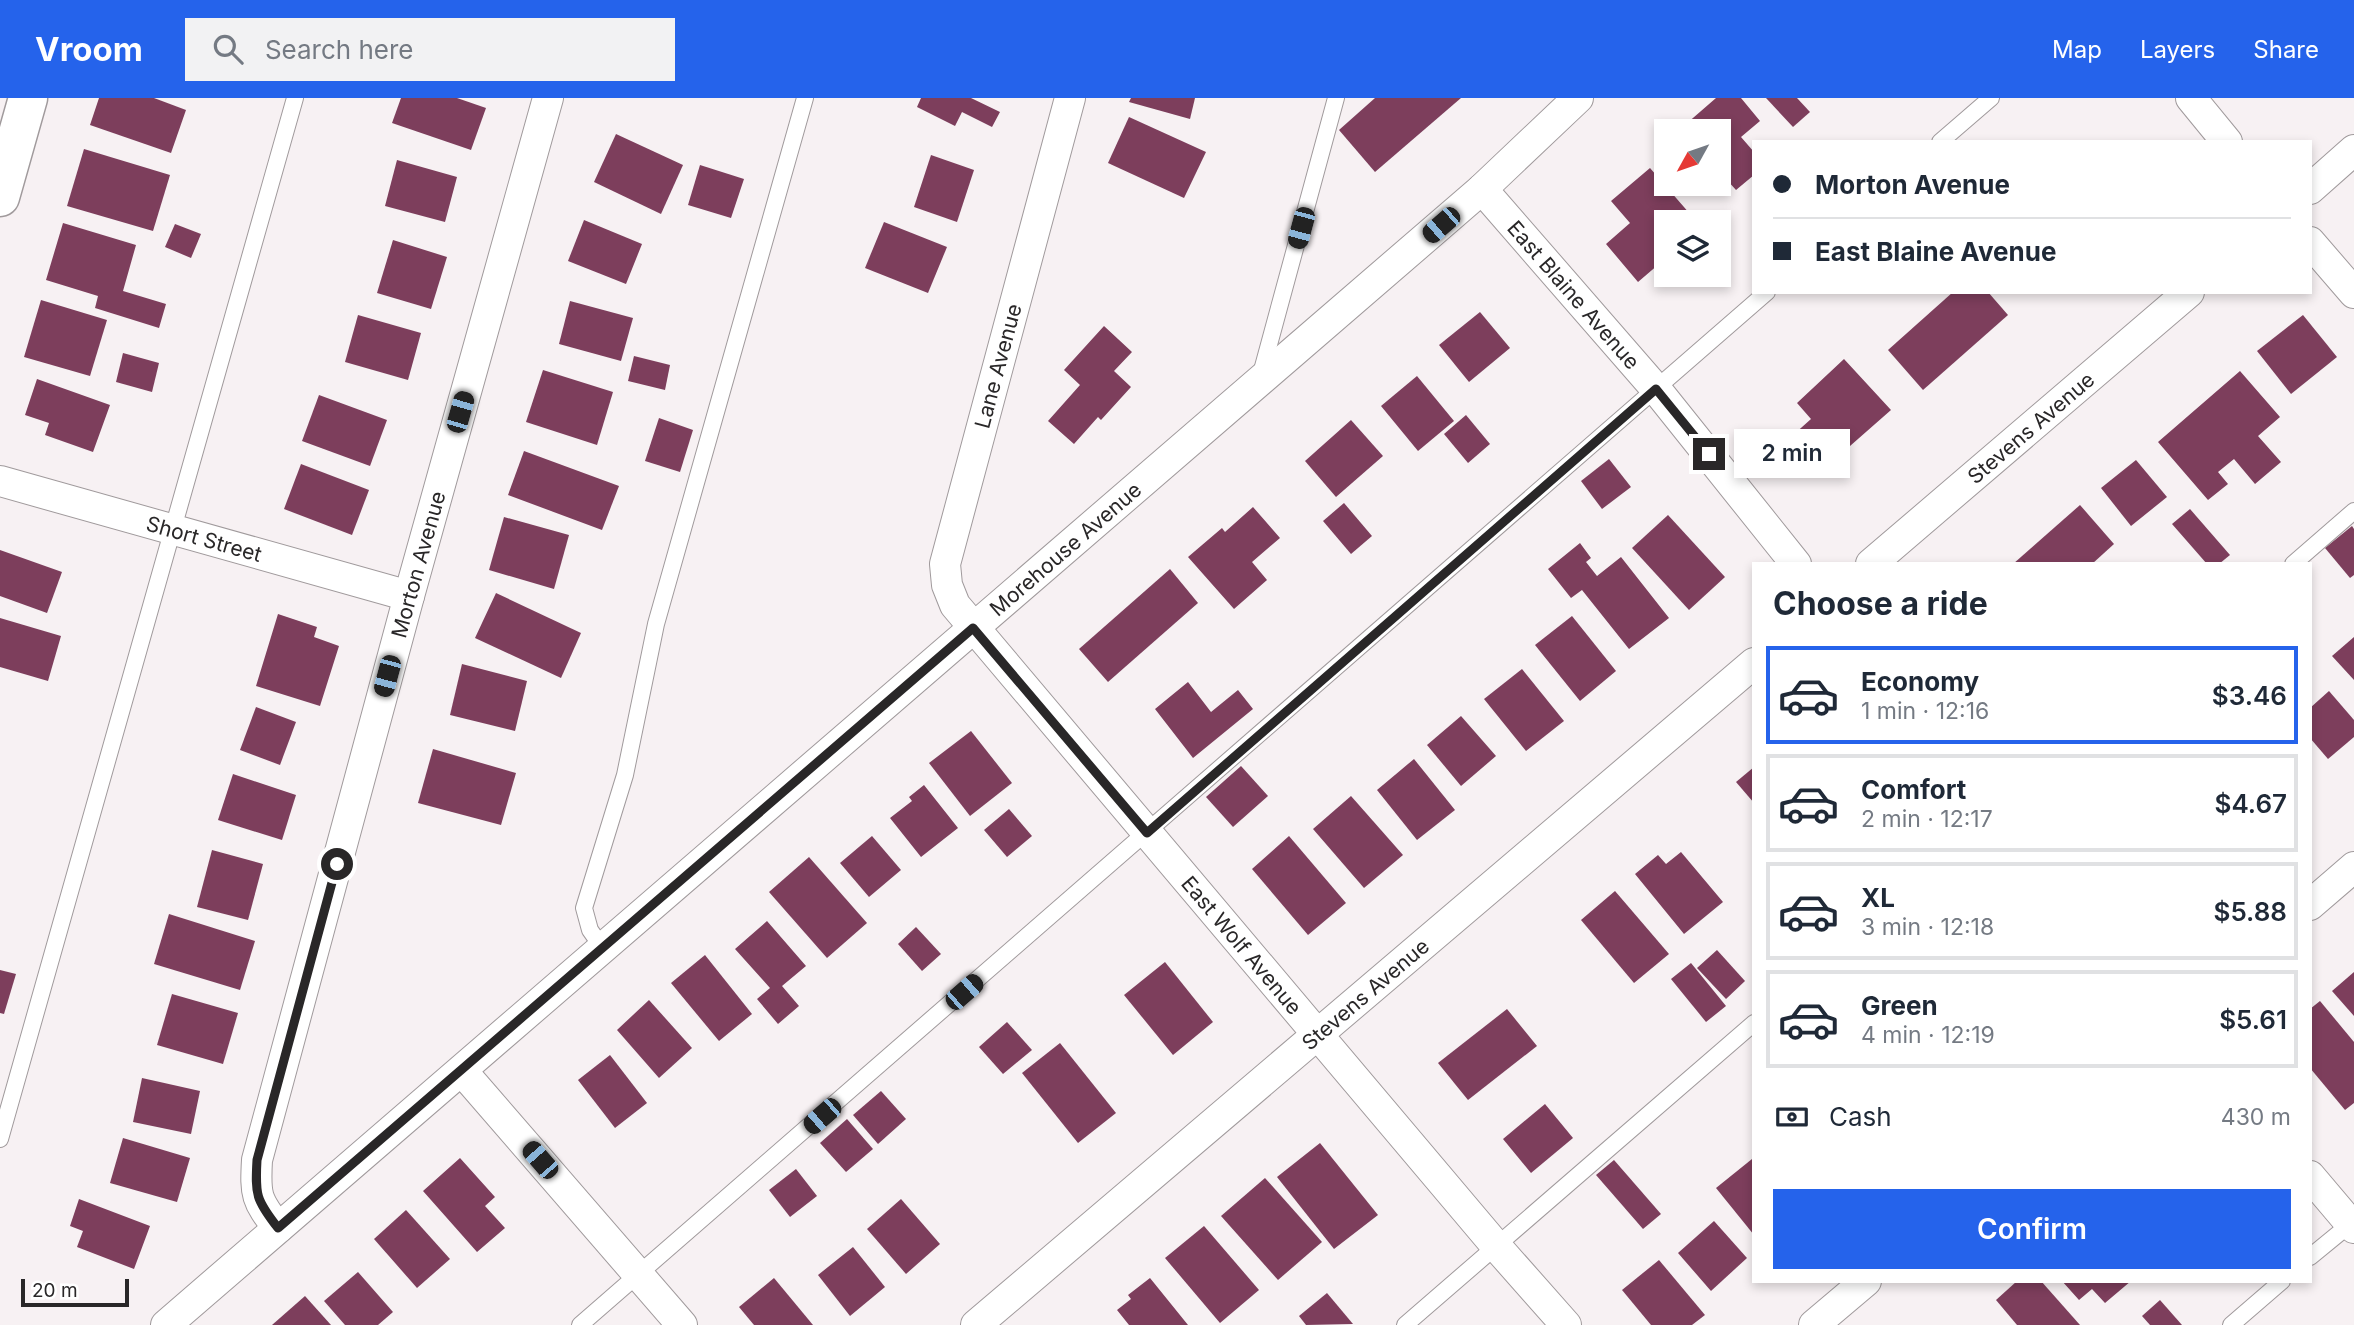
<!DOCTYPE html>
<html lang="en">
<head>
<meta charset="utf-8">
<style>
  :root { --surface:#fff; --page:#f2f2f3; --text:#1f2937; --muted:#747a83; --line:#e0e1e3; --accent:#2563eb }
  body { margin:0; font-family:Inter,sans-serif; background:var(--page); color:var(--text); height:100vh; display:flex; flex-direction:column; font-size:26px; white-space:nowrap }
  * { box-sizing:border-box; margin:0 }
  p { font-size:23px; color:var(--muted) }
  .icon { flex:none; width:38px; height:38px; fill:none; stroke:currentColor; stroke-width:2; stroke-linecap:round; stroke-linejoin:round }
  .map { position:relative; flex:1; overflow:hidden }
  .sheet { position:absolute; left:1752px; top:464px; width:560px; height:721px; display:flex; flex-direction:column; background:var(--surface); border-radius:0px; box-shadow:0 4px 10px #0003 }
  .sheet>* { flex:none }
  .hud { position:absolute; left:1752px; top:42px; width:560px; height:154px; border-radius:0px; box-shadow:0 4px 10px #0003; display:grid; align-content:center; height:154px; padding:0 21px; background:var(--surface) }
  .needle { width:46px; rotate:230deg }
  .controls { position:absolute; left:1654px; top:21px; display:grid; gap:14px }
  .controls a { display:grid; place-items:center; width:77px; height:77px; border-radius:0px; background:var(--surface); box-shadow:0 4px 10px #0003; font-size:35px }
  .scale { position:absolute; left:21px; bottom:18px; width:108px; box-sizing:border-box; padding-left:7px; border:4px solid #292728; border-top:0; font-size:19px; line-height:24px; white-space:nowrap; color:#292728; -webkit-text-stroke:5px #fff; paint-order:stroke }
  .end { position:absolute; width:32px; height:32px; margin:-16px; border:9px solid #292728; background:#fff; box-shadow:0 0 0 4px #fff }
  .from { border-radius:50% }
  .bubble { position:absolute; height:49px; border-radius:0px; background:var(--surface); box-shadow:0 4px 10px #0003; font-size:23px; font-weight:600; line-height:49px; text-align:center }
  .car { position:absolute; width:21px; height:42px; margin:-21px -10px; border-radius:9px; box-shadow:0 0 5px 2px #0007; background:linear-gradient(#222 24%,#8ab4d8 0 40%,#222 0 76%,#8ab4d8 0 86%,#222 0) }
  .hud b { display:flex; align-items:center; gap:24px; height:66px; font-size:26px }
  .hud b+b { border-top:2px solid var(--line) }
  .hud i { width:18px; height:18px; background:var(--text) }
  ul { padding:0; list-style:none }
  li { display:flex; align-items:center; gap:21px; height:98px; margin:0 14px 10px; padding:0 7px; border:4px solid var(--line); border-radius:0px }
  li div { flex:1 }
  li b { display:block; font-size:26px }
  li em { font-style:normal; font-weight:600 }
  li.selected { border-color:var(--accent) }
  li>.icon { width:63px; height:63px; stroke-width:1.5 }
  h2 { padding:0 21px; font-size:32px; line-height:84px }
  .pay { display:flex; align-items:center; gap:18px; height:77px; padding:0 21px; font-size:26px }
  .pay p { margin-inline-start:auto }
  .cta { display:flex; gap:14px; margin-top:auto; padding:14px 21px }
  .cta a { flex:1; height:80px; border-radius:0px; background:var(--accent); color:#fff; font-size:28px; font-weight:600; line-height:80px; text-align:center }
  header { display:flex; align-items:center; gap:42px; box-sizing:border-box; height:98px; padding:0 35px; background:var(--accent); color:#fff }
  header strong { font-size:33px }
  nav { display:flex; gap:38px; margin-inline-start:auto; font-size:24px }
  .search { width:490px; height:63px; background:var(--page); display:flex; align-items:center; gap:18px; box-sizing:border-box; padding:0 24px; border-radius:0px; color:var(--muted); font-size:26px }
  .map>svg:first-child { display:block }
  .building { fill:#7d3e5c }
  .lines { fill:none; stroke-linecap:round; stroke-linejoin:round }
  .service-casing { stroke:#a09a9c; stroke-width:18 }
  .minor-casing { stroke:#a09a9c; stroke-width:32 }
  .secondary-casing { stroke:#a09a9c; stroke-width:41 }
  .service { stroke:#fff; stroke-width:16 }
  .minor { stroke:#fff; stroke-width:30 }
  .secondary { stroke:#fff; stroke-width:38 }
  .route { stroke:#292728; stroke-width:9 }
  .labels { text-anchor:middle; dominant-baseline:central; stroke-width:7; stroke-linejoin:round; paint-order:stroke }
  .street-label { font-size:21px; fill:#292728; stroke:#fff }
</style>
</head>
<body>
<header>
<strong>Vroom</strong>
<div class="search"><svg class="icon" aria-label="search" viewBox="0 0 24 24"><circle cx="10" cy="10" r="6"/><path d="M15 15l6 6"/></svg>Search here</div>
<nav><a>Map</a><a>Layers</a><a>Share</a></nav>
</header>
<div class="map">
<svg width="2354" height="1227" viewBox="0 0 2354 1227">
  <rect width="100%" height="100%" fill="#f7f1f3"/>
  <g class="building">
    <path d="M99 0H154L186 12 171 55 90 27Z"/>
    <path d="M401 0H457L486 10 471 52 392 25Z"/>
    <path d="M921 0H971L1000 14 992 29 962 14 955 28 917 9Z"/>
    <path d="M1131 0H1195L1190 21 1129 4Z"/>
    <path d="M1375 0H1461L1375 74 1339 32Z"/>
    <path d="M1716 0H1741L1760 23 1741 39 1754 54V77L1736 92 1718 72V33H1678Z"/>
    <path d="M1766 0H1797L1810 14 1793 29Z"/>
    <path d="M1129 19 1206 54 1184 100 1108 65Z"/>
    <path d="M616 36 683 67 661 116 594 84Z"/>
    <path d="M84 51 170 77 153 133 67 108Z"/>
    <path d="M931 57 974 72 957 124 914 109Z"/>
    <path d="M397 62 457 79 445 124 385 108Z"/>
    <path d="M700 67 744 81 731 120 688 107Z"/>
    <path d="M1650 70 1697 124H1666V160L1638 184 1606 146 1630 125 1611 103Z"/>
    <path d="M584 122 642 146 626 186 568 163Z"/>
    <path d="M884 124 947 149 928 195 865 170Z"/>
    <path d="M63 125 136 147 123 193 166 206 159 230 95 210 98 198 46 182Z"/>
    <path d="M175 126 201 136 191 160 165 149Z"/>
    <path d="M393 142 447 159 431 211 377 195Z"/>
    <path d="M1953 194H1988L2008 217 1923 292 1888 252Z"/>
    <path d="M41 202 107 222 90 278 24 259Z"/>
    <path d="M570 203 633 220 621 263 559 246Z"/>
    <path d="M1480 214 1510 250 1469 284 1439 247Z"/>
    <path d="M358 217 421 235 408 282 345 264Z"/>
    <path d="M2303 217 2337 259 2291 296 2257 253Z"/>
    <path d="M1104 228 1132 254 1114 273 1131 289 1101 322 1098 319 1074 346 1048 323 1080 287 1064 272Z"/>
    <path d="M123 255 159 265 152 294 116 284Z"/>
    <path d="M634 258 670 267 665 292 628 283Z"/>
    <path d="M1844 261 1891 312 1850 348 1836 333 1824 344 1833 354 1819 367 1792 338 1811 321 1797 305Z"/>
    <path d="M543 272 613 294 597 347 526 324Z"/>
    <path d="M2240 273 2280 319 2258 338 2281 364 2255 386 2234 361 2218 374 2228 386 2208 402 2158 344Z"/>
    <path d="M1417 278 1454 323 1418 353 1381 308Z"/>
    <path d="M37 281 110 307 93 354 45 337 49 325 25 317Z"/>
    <path d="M319 297 387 322 370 368 302 343Z"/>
    <path d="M1466 317 1490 346 1468 365 1444 336Z"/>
    <path d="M659 320 693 332 680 374 645 363Z"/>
    <path d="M1351 322 1383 358 1336 399 1305 363Z"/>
    <path d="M524 353 619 388 602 432 508 397Z"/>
    <path d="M1609 361 1631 389 1602 411 1581 383Z"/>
    <path d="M2136 362 2167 399 2131 428 2101 390Z"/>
    <path d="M301 366 369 392 352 437 284 411Z"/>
    <path d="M1344 405 1372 438 1351 456 1323 423Z"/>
    <path d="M2080 407 2114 446 2092 466H2013Z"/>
    <path d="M1253 409 1280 440 1252 464 1267 482 1234 511 1188 459 1222 430 1225 434Z"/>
    <path d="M2190 411 2230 457 2219 466H2207L2172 426Z"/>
    <path d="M1668 417 1725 479 1689 512 1632 450Z"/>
    <path d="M504 419 569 437 554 491 489 472Z"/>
    <path d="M2352 428 2354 431V477L2350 480 2325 450Z"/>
    <path d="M1580 445 1591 460 1586 464 1597 478 1621 459 1669 520 1629 551 1582 492 1571 500 1548 471Z"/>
    <path d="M0 452 62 474 47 515 0 498Z"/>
    <path d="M1170 471 1198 505 1108 584 1079 551Z"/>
    <path d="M496 495 581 535 561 580 475 540Z"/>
    <path d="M278 516 317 529 314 539 339 548 320 608 256 588Z"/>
    <path d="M1572 518 1616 573 1580 603 1535 547Z"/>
    <path d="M0 520 61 538 48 583 0 569Z"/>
    <path d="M2354 539V582L2332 558Z"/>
    <path d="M462 566 527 583 515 633 450 617Z"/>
    <path d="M1522 571 1564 623 1526 653 1484 601Z"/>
    <path d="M1188 584 1211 614 1238 592 1253 611 1193 660 1155 611Z"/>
    <path d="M2329 593 2354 622V639L2328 661 2310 640V610Z"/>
    <path d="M256 609 296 624 280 667 240 652Z"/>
    <path d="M1461 618 1496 658 1461 688 1427 647Z"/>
    <path d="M971 633 1012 685 970 718 929 665Z"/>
    <path d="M433 651 516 675 501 727 418 705Z"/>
    <path d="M1414 661 1455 712 1417 742 1377 692Z"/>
    <path d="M1241 668 1268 698 1233 729 1206 699Z"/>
    <path d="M1754 669V705L1736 684Z"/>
    <path d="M233 676 296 697 282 742 218 722Z"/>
    <path d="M924 687 958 730 921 759 890 720 912 703 909 699Z"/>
    <path d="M1351 698 1403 757 1364 790 1313 731Z"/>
    <path d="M1009 711 1032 738 1007 759 984 732Z"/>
    <path d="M872 738 901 772 869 799 840 765Z"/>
    <path d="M1289 738 1346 805 1308 837 1252 771Z"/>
    <path d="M212 752 263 766 248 822 197 809Z"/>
    <path d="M1681 754 1723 804 1684 836 1635 776 1658 757 1666 766Z"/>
    <path d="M809 759 867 825 827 860 769 794Z"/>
    <path d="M1615 793 1669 856 1634 885 1581 822Z"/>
    <path d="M169 816 255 843 240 892 154 866Z"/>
    <path d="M767 823 806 868 782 888 799 908 778 926 757 901 770 890 735 851Z"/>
    <path d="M916 829 941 856 922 873 898 846Z"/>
    <path d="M1717 852 1745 883 1726 901 1697 870Z"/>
    <path d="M705 857 752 916 719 943 671 885Z"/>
    <path d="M1165 864 1213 924 1173 957 1124 897Z"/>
    <path d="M1691 865 1726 908 1706 924 1671 881Z"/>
    <path d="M0 872 16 876 4 916 0 915Z"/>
    <path d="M2354 874V918L2332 893Z"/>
    <path d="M172 896 238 915 223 966 157 947Z"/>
    <path d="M649 902 692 950 659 980 617 932Z"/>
    <path d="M2320 903 2354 944V1005L2345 1012 2310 970V911Z"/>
    <path d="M1507 911 1537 948 1468 1002 1438 965Z"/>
    <path d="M1007 924 1032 952 1003 976 979 949Z"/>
    <path d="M1060 945 1116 1015 1078 1045 1022 975Z"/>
    <path d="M610 957 647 1005 615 1030 578 982Z"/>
    <path d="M142 980 200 993 191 1036 133 1024Z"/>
    <path d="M881 993 906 1021 878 1046 853 1017Z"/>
    <path d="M1545 1006 1573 1040 1531 1075 1503 1041Z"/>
    <path d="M847 1021 873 1051 846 1074 820 1045Z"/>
    <path d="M123 1040 190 1060 177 1104 110 1085Z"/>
    <path d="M1320 1045 1378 1117 1334 1151 1277 1079Z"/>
    <path d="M460 1060 495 1099 485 1108 505 1130 477 1154 423 1093Z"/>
    <path d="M1752 1061 1754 1062V1137L1716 1090Z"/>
    <path d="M1614 1062 1661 1116 1643 1131 1596 1077Z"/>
    <path d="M796 1071 817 1098 790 1119 769 1092Z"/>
    <path d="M1265 1080 1322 1144 1278 1182 1221 1118Z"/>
    <path d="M79 1101 150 1128 134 1171 77 1149 83 1133 70 1128Z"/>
    <path d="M901 1101 940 1146 906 1176 867 1131Z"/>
    <path d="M406 1112 450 1161 417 1190 374 1141Z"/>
    <path d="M1714 1123 1747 1160 1711 1193 1678 1155Z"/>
    <path d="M1204 1128 1259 1192 1220 1225 1165 1160Z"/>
    <path d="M853 1149 885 1189 850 1218 818 1177Z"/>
    <path d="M1659 1162 1705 1217 1692 1227H1651L1622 1192Z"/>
    <path d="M358 1174 393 1214 378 1227H345L324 1203Z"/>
    <path d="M774 1180 813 1227H754L739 1209Z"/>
    <path d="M1150 1180 1188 1227H1129L1117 1212 1131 1201 1128 1197Z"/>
    <path d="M2017 1183H2041L2080 1227H2017L1996 1202Z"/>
    <path d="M2062 1183H2131L2105 1205 2092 1191 2079 1202Z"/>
    <path d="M1327 1195 1353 1226 1306 1227 1299 1218Z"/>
    <path d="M305 1198 331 1227H272Z"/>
    <path d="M2160 1202 2182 1227H2150L2142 1218Z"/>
  </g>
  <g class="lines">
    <g class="service-casing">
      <g id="service">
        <path d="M1940 44 1991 0"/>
        <path d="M1261 276 1336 0"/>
        <path d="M2293 466 2354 413"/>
        <path d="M602 849 590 832 584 810 625 677 656 526 805 0"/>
        <path d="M0 1041 295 0"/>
        <path d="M2310 1159 2354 1123"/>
        <path d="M580 1227 1767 194"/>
        <path d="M1405 1227 1754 925"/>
        <path d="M2231 1227 2282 1183"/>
      </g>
    </g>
    <g class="minor-casing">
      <g id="minor">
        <path id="s1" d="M1070 0 945 466 947 487 955 507 1497 1149 1566 1227"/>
        <path d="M2191 0 2227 44"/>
        <path id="s2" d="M1482 91 1656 291 1796 466"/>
        <path d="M2310 91 2354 52"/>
        <path d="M2310 144 2354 195"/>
        <path id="s3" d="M0 383 409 498"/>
        <path id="s4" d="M1871 466 2189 194"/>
        <path d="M2310 807 2354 769"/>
        <path d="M462 973 682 1227"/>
        <path d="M2310 1078 2354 1130"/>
        <path id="s5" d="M278 1130C256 1102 255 1097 257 1062L409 498 548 0"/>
        <path id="s6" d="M166 1227 1482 91 1578 0"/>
        <path id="s7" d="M976 1227 1754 565"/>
        <path d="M1814 1227 1866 1183"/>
      </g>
    </g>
    <g class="secondary-casing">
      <path id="secondary" d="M0 99 28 0"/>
    </g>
    <use href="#service" class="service"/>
    <use href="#minor" class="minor"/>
    <use href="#secondary" class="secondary"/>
  </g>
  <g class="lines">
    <path class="route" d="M337 766 257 1062C255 1097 256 1102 278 1130L973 530 1147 735 1656 291 1709 356"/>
  </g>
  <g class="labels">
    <g class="street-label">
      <text stroke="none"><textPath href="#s2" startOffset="140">East Blaine Avenue</textPath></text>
      <text transform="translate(998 268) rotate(-75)">Lane Avenue</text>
      <text stroke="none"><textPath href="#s4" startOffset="210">Stevens Avenue</textPath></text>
      <text stroke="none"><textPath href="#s3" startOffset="212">Short Street</textPath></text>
      <text stroke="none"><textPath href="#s6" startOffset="1188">Morehouse Avenue</textPath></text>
      <text stroke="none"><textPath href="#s5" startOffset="691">Morton Avenue</textPath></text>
      <text stroke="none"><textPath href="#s1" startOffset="970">East Wolf Avenue</textPath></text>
      <text stroke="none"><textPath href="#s7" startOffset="511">Stevens Avenue</textPath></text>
    </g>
  </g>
</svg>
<div class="controls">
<a><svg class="needle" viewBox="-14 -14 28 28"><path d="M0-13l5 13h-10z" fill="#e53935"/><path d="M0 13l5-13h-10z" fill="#747a83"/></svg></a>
<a><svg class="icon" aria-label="layers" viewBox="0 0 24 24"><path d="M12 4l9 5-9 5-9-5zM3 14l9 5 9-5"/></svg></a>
</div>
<div class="scale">20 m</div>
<i class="end from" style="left:337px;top:766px"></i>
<i class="end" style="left:1709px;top:356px"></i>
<div class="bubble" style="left:1734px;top:331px;width:116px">2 min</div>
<i class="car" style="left:1441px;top:127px;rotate:229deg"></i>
<i class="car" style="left:1301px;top:130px;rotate:195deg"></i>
<i class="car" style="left:460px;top:314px;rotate:16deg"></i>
<i class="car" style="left:387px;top:578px;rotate:195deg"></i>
<i class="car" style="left:964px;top:894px;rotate:49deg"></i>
<i class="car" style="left:822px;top:1018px;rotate:229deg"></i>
<i class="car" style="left:540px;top:1062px;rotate:319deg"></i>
<div class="hud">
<b><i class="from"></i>Morton Avenue</b>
<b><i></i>East Blaine Avenue</b>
</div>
<section class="sheet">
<h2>Choose a ride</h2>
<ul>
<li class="selected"><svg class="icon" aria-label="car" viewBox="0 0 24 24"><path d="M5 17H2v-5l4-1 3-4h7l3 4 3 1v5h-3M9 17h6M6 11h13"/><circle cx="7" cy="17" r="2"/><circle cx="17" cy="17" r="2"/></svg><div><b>Economy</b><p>1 min · 12:16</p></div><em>$3.46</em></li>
<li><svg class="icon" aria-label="car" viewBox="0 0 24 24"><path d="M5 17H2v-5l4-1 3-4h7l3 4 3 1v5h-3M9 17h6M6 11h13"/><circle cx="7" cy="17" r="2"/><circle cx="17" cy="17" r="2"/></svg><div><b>Comfort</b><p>2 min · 12:17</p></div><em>$4.67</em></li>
<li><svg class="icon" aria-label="car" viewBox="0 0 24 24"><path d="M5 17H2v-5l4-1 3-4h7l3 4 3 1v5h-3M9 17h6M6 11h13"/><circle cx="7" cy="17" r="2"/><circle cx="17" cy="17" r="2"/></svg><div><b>XL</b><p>3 min · 12:18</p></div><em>$5.88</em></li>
<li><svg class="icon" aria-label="car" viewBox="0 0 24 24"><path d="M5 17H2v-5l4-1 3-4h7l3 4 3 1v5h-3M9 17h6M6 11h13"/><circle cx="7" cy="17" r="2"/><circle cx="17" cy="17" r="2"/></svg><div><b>Green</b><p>4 min · 12:19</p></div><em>$5.61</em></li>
</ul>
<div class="pay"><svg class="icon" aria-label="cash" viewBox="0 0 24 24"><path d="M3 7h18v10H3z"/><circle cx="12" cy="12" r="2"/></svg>Cash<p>430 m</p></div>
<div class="cta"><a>Confirm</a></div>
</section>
</div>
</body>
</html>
